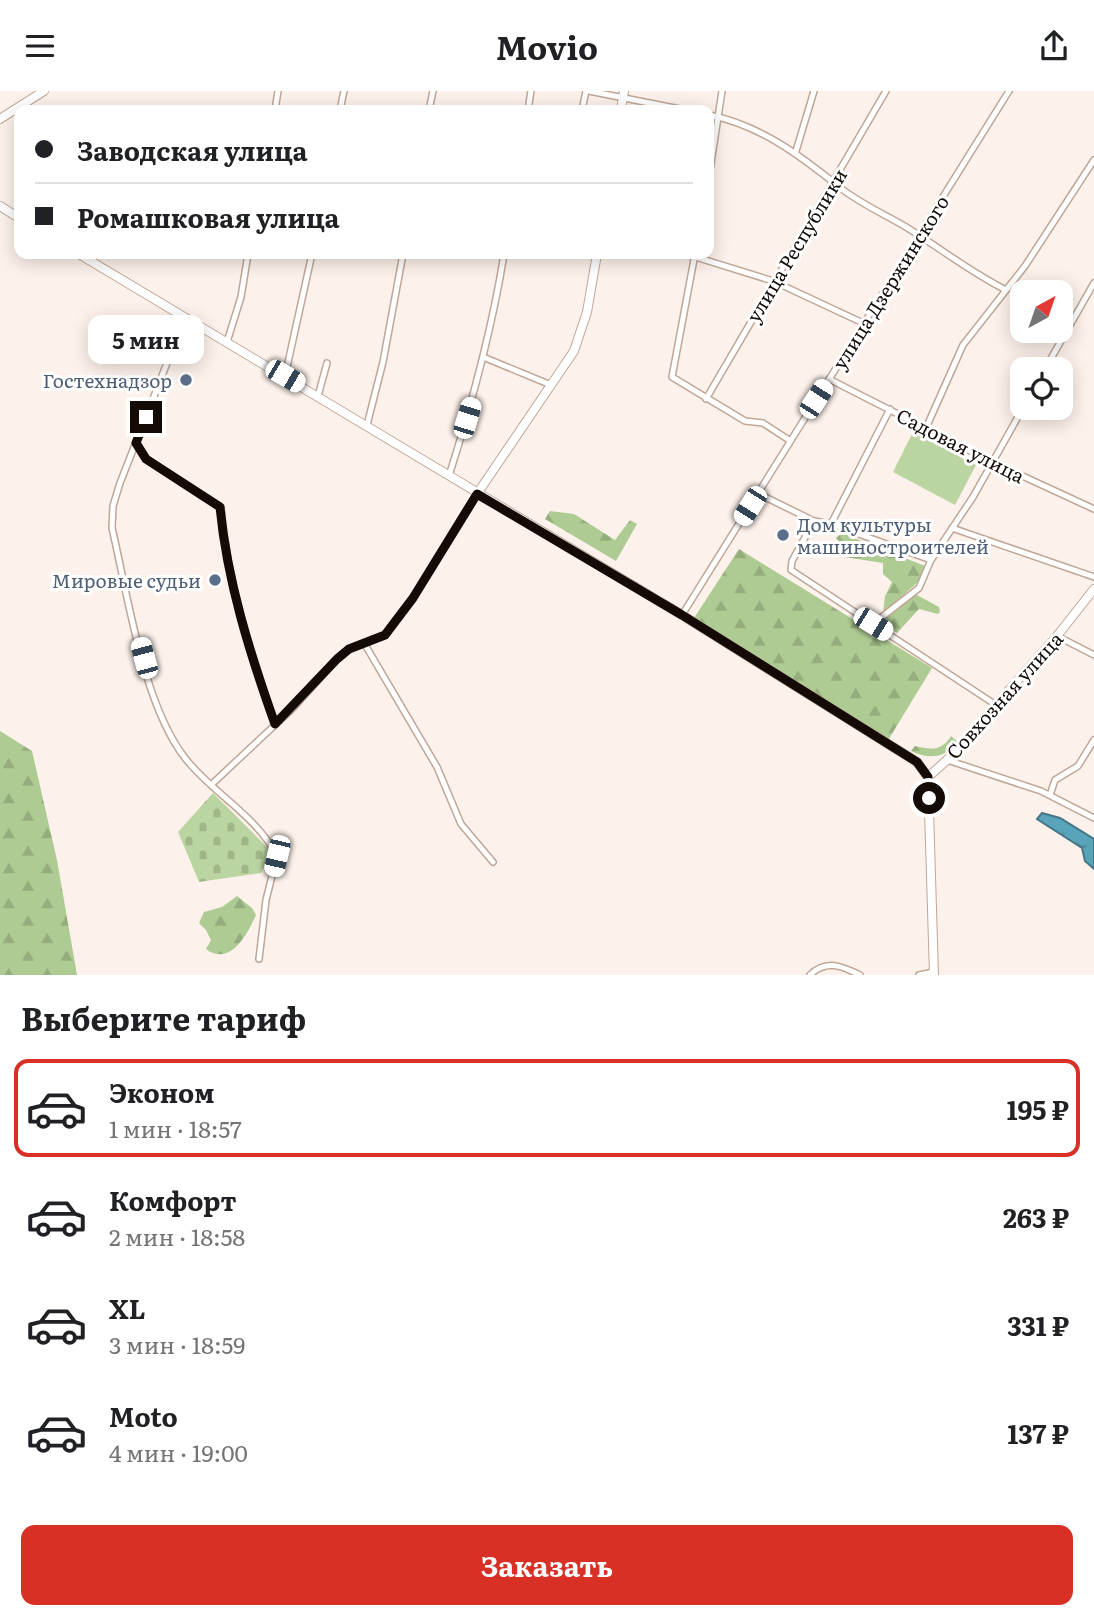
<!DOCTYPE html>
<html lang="ru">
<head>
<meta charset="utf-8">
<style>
  :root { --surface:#fff; --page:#f6f6f6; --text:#202124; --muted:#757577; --line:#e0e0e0; --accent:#d93025 }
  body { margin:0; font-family:Literata,serif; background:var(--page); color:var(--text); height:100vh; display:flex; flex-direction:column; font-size:26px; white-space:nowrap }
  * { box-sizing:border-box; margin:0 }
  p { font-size:23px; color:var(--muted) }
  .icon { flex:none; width:38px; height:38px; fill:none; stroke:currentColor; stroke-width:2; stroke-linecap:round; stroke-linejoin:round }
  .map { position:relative; height:884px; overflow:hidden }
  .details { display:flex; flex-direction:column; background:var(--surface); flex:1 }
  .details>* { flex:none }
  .hud { position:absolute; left:14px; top:14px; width:700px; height:154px; border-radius:14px; box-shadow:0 4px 18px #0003; display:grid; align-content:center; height:154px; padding:0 21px; background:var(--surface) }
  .needle { width:46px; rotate:40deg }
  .buttons { position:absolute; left:1010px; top:189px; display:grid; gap:14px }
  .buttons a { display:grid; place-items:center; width:63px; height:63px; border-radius:14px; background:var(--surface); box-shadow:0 4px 18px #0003; font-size:35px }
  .end { position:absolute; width:32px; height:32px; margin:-16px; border:9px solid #140b06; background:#fff; box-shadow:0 0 0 4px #fff }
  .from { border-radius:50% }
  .bubble { position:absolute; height:49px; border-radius:14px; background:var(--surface); box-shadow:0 4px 18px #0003; font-size:23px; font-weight:700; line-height:49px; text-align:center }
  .car { position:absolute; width:21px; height:42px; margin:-21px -10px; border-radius:9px; box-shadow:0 0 5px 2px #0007; background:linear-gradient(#fff 24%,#345 0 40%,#fff 0 76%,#345 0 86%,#fff 0) }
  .hud b { display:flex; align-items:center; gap:24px; height:66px; font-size:26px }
  .hud b+b { border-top:2px solid var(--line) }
  .hud i { width:18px; height:18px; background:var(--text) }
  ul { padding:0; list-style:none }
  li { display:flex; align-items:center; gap:21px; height:98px; margin:0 14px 10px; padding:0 7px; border:4px solid transparent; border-radius:14px }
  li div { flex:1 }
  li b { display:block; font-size:26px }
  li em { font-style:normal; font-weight:700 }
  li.active { border-color:var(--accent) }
  li>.icon { width:63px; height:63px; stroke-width:1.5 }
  h2 { padding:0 21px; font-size:32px; line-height:84px }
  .cta { display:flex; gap:14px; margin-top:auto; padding:14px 21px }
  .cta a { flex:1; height:80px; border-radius:14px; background:var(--accent); color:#fff; font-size:28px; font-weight:700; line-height:80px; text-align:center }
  header { display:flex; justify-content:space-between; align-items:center; height:91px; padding:0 21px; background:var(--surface); font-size:32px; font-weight:700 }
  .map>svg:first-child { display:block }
  .forest { fill:url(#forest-firs) }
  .cemetery { fill:url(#cemetery-stones) }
  .garden { fill:#bad5a1 }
  .water { fill:url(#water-ripples); stroke:#447685; stroke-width:2 }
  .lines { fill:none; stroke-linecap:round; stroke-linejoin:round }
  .street-casing { stroke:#c0a696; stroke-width:8 }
  .secondary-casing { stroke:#c0a696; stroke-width:10 }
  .street { stroke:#fff; stroke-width:5 }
  .secondary { stroke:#fff; stroke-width:8 }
  .route { stroke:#140b06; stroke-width:9 }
  .service-dot { fill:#5c6f8a; stroke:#fff; stroke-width:2.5 }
  .labels { text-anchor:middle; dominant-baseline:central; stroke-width:6; stroke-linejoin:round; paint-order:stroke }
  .street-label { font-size:19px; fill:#140b06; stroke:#fff }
  .service-label { font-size:19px; fill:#4e5e75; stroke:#fff; text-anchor:end }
</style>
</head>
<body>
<header><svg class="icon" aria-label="menu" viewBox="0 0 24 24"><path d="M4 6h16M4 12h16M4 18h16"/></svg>Movio<svg class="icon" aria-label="share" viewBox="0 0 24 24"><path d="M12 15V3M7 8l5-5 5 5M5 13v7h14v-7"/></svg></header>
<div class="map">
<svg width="1094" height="884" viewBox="0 0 1094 884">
  <defs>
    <pattern id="forest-firs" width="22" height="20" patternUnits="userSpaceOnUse" patternTransform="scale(1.75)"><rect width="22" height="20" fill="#aecb93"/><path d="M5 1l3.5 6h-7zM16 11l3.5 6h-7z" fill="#95ad7d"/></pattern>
    <pattern id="cemetery-stones" width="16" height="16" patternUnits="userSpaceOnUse" patternTransform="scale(1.75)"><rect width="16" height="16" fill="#bad5a1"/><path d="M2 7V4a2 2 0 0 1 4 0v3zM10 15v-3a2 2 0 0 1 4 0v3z" fill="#9fb689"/></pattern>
    <pattern id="water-ripples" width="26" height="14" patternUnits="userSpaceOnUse" patternTransform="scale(1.75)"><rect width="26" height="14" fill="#59a4bb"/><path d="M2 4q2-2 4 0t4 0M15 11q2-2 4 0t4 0" fill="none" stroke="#488496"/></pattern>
  </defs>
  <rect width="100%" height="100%" fill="#fdf2eb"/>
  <g class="forest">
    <path d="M550 420 574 423 615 449 630 429 637 433 616 470 545 428Z"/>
    <path d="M842 442 925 475 918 491 883 522 885 505 892 491 883 483V472L844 466 849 461 836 447Z"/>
    <path d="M739 458 932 577 887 651 694 527Z"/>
    <path d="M915 503 939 516 940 521 938 523 919 518 897 542 880 531Z"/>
    <path d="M0 640 32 660 57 769 77 884H0Z"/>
    <path d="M951 645 958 651C944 667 930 669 911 660L915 655C931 659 942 660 951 645Z"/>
    <path d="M237 805 252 817 256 824C247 844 230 876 206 858L211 849 206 839 199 832 204 821 222 816Z"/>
  </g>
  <path class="cemetery" d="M213 702 272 761 261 782 199 791 178 741Z"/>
  <path class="garden" d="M913 341 976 374 955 414 893 381Z"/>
  <path class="water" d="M1042 722 1060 727 1094 748V778L1085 770 1082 757 1037 728Z"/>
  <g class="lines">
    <g class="street-casing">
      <g id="street">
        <path d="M589 0 685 19"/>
        <path d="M275 19 278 0"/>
        <path d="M340 19 344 0"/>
        <path d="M429 19 433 0"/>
        <path d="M528 19 531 0"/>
        <path d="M582 19 586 0"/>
        <path d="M709 24C761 34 802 66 842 98 861 113 886 124 906 136 940 157 970 181 1006 199"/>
        <path d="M796 60 814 0"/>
        <path d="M709 85 722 0"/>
        <path d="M686 163 773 190 863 232"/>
        <path d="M695 163 672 286 745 330 763 332 789 349"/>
        <path d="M185 226 120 392 113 415 112 437C128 505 143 613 185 667 212 702 256 724 277 765L266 809 259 868"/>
        <path d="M227 251 241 206 248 163"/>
        <path d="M483 266 551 294"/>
        <path d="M1045 278 1094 192"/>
        <path d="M285 285 312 163"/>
        <path d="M829 288 990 370 1094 418"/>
        <path d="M318 305 327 272"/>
        <path d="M706 308 886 0"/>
        <path d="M367 334 383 271 403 163"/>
        <path d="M926 337 963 254 1025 175 1094 69"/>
        <path d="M136 352 146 368 221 416C227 491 251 562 275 633"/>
        <path d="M449 385C472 312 492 239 504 163"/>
        <path d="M757 402 814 430 831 433 931 469"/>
        <path d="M814 430 792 470 791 479 996 614"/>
        <path d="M831 433 890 318"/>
        <path d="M952 437 1094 486"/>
        <path d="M682 524 1009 0"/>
        <path d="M873 533 919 497 931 469 973 406 1023 317"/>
        <path d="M1057 545 1094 564"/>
        <path d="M364 552 437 676 461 733 493 771"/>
        <path d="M947 669 1041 700 1094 727"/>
        <path d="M212 693 292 618 337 568 349 558 385 544 413 507 477 403"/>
        <path d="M1050 704 1055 689 1078 675 1094 649"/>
        <path d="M810 884C826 868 842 875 860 884"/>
        <path d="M919 884 934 881"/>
      </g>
    </g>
    <g class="secondary-casing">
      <g id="secondary">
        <path d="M621 19 624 0"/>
        <path d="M0 28 44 0"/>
        <path d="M0 115 19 127"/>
        <path d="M79 163 682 524 917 671 928 686 934 884"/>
        <path d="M477 403 574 260 587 221 597 163"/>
        <path d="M928 686 947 669 1057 545 1094 498"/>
      </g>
    </g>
    <use href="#street" class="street"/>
    <use href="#secondary" class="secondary"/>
  </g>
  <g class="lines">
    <path class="route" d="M146 326 136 352 146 368 220 416C227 490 250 563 275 633L337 568 349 558 385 544 413 507 477 403 682 524 917 671 928 686 929 707"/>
  </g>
  <g class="service-dot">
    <circle cx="186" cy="289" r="7"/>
    <circle cx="783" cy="444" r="7"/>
    <circle cx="215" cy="489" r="7"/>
  </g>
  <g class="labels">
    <g class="street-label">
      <text transform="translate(796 154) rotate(-59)">улица Республики</text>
      <text transform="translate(890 191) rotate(-58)">улица Дзержинского</text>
      <text transform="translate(961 354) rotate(27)">Садовая улица</text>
      <text transform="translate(1004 604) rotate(-48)">Совхозная улица</text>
    </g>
    <g class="service-label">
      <text x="172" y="289">Гостехнадзор</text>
      <text x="797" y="433" text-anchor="start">Дом культуры<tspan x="797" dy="22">машиностроителей</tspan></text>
      <text x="201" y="489">Мировые судьи</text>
    </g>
  </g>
</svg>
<div class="buttons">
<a><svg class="needle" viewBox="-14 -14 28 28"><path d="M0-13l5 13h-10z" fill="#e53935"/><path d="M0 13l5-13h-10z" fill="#757577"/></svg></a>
<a><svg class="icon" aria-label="locate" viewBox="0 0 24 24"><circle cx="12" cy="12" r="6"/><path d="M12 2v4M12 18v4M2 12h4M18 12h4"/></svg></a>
</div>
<i class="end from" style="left:929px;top:707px"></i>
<i class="end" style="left:146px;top:326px"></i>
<div class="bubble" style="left:88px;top:224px;width:116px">5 мин</div>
<i class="car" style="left:285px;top:285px;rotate:120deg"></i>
<i class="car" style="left:816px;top:308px;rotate:33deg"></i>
<i class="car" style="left:467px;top:327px;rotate:17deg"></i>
<i class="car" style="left:750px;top:415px;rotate:212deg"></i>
<i class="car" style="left:873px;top:533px;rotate:122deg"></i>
<i class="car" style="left:144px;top:567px;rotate:345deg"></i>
<i class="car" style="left:277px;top:765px;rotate:193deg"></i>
<div class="hud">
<b><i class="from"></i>Заводская улица</b>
<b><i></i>Ромашковая улица</b>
</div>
</div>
<section class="details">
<h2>Выберите тариф</h2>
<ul>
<li class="active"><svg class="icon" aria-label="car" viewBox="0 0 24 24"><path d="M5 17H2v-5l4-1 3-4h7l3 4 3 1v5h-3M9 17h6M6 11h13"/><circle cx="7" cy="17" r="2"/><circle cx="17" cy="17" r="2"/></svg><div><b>Эконом</b><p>1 мин · 18:57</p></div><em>195 ₽</em></li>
<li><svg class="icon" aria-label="car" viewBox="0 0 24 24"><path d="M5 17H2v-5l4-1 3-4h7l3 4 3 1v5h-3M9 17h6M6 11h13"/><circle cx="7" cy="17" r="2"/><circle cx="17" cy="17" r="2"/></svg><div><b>Комфорт</b><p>2 мин · 18:58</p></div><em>263 ₽</em></li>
<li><svg class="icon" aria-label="car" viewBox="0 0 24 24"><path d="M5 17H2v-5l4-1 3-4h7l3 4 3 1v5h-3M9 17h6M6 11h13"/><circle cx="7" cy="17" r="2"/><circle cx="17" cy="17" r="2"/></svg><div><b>XL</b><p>3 мин · 18:59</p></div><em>331 ₽</em></li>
<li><svg class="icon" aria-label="car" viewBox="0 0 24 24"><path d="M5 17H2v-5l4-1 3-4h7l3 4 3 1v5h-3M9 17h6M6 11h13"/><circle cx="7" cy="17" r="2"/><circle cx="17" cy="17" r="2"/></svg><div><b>Moto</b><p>4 мин · 19:00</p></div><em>137 ₽</em></li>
</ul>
<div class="cta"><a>Заказать</a></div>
</section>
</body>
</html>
